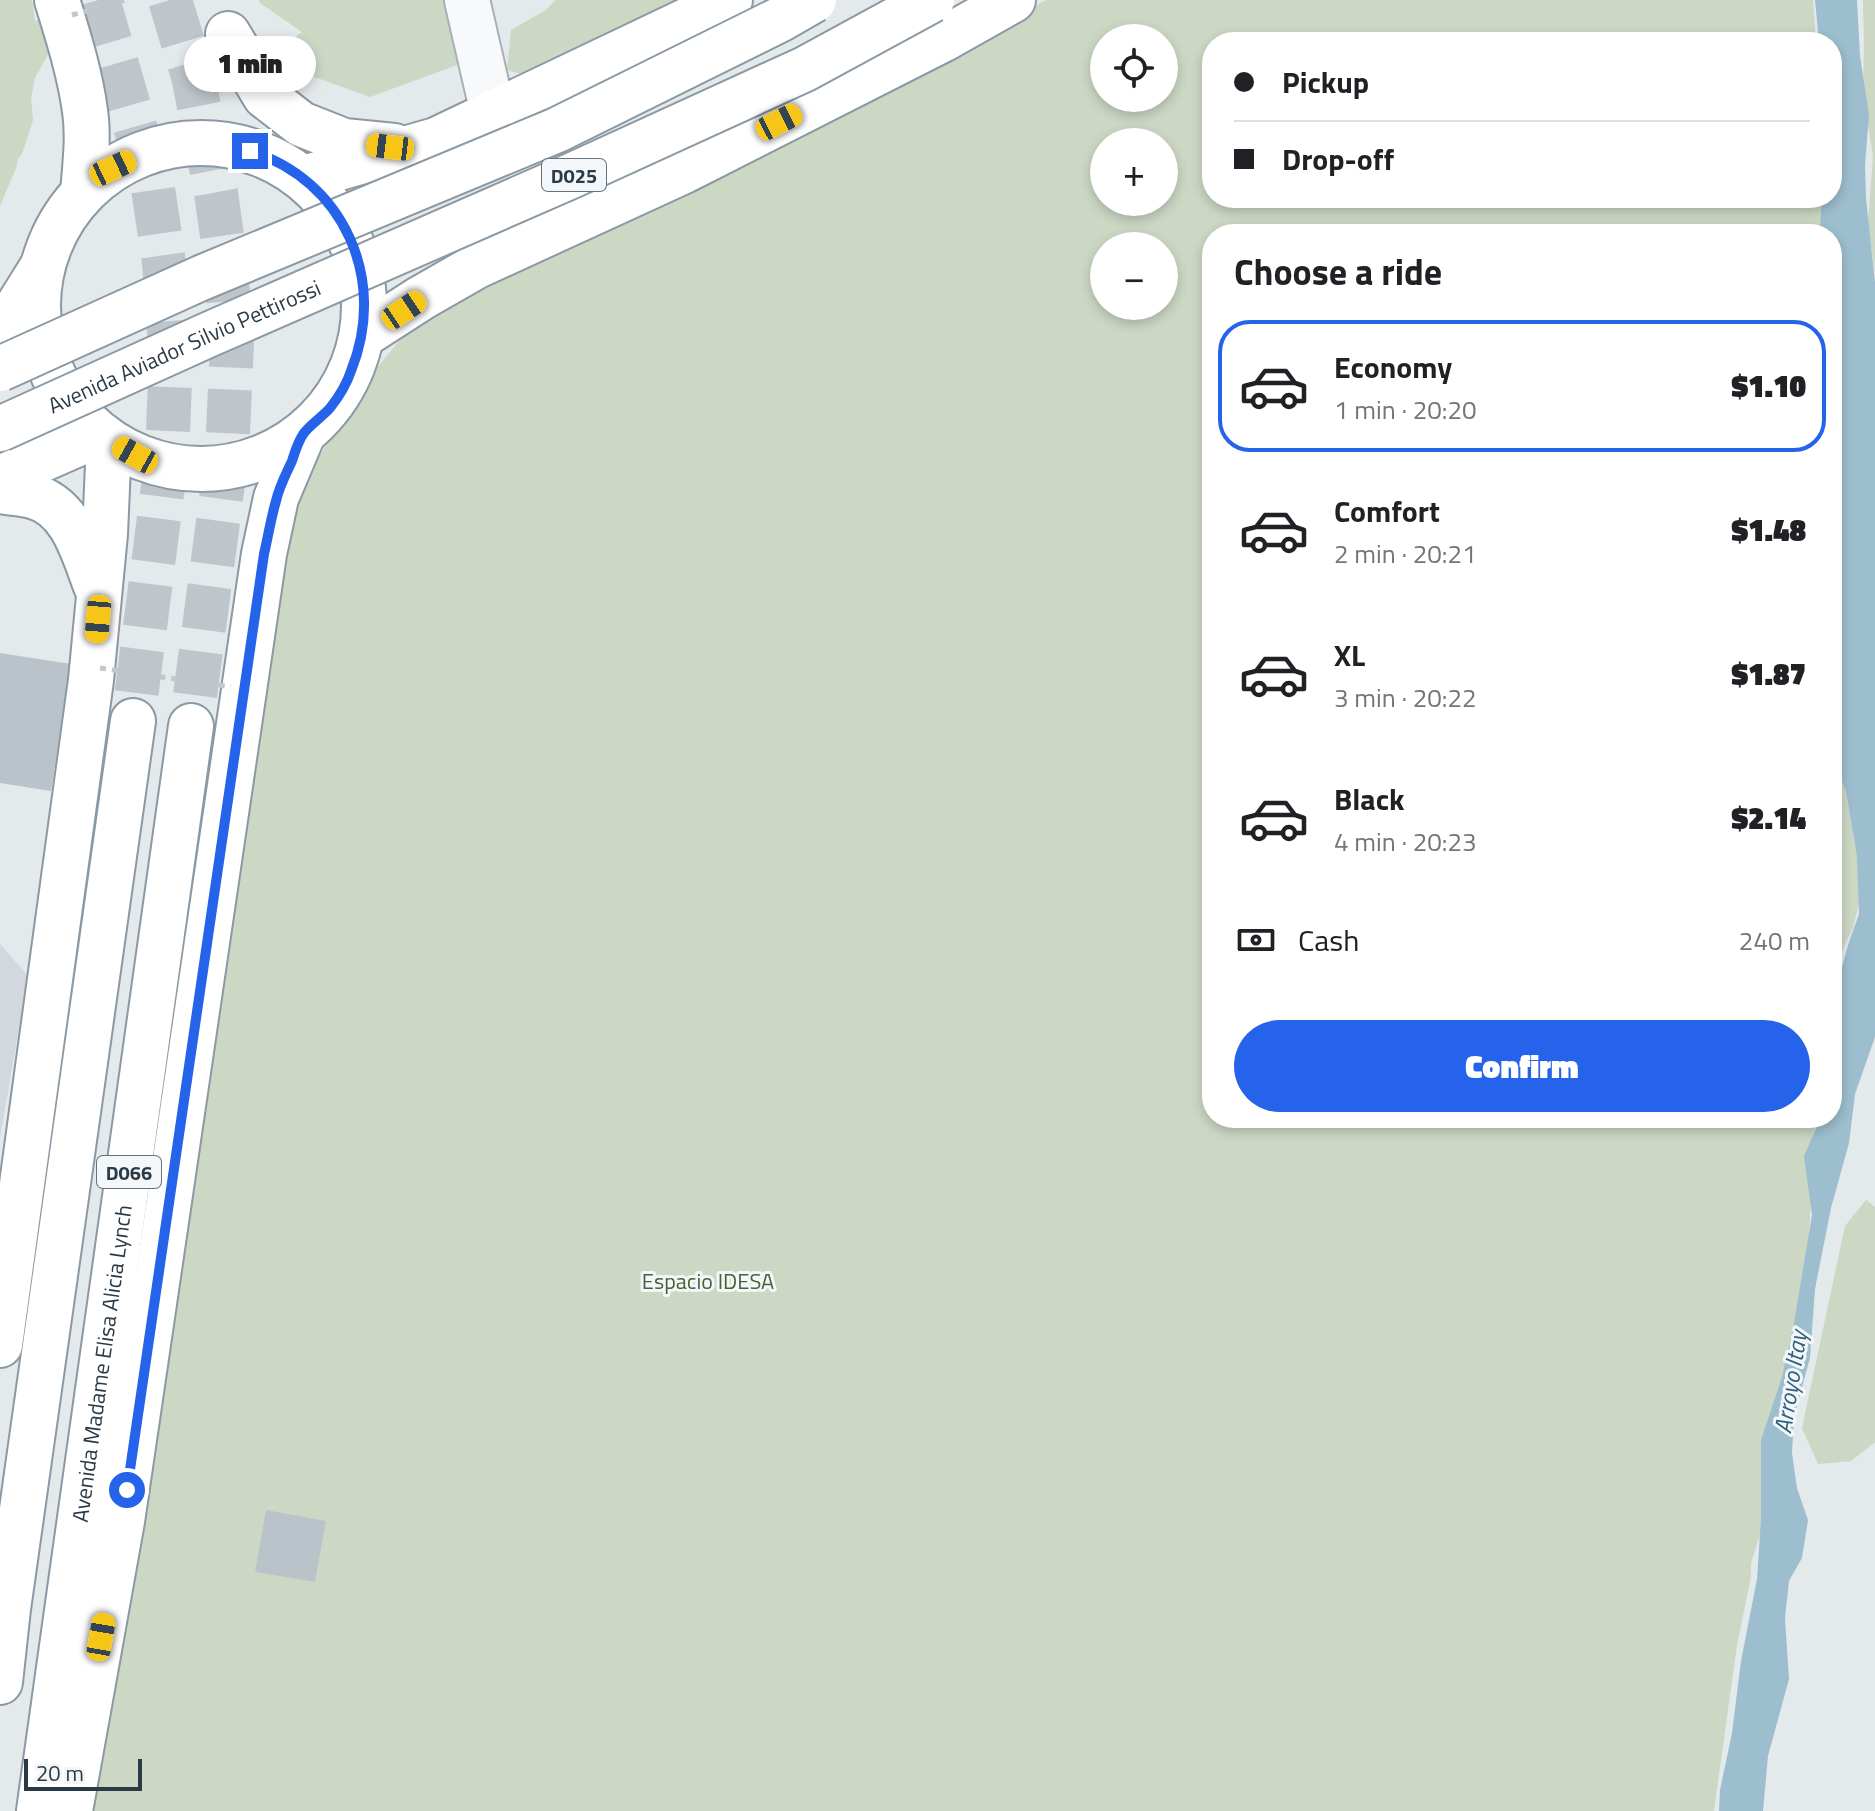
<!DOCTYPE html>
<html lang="en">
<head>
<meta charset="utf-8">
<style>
  :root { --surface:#fff; --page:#f6f6f6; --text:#202124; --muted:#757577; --line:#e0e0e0; --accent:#2563eb }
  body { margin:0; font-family:"Titillium Web",sans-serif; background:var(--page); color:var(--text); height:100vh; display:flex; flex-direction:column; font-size:30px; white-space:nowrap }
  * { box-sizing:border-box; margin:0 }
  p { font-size:26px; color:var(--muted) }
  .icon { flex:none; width:44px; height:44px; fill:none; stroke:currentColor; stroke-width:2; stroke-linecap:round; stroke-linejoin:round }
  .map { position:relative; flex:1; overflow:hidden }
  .drawer { position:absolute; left:1202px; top:224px; width:640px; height:904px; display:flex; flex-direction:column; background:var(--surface); border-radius:32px; box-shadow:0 4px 12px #0003 }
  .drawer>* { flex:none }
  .top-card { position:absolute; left:1202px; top:32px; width:640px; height:176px; border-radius:32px; box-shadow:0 4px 12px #0003; display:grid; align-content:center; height:176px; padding:0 32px; background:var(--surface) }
  .tools { position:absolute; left:1090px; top:24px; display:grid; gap:16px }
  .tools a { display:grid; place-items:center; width:88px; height:88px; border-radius:50%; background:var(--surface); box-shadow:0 4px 12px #0003; font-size:40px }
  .scale { position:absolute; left:24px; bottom:20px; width:118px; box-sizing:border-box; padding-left:8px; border:4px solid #2a3a46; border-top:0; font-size:22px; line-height:28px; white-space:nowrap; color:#2a3a46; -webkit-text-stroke:6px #f4f7f9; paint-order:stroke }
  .end { position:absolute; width:36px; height:36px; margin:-18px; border:10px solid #2563eb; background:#fff; box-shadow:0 0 0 4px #fff }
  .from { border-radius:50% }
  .bubble { position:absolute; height:56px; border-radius:28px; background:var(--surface); box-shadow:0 4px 12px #0003; font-size:26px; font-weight:800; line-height:56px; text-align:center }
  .car { position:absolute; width:24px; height:48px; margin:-24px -12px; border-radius:10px; box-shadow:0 0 6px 2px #0007; background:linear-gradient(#f5c518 24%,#345 0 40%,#f5c518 0 76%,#345 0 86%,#f5c518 0) }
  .top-card b { display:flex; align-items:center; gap:28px; height:76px; font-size:30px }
  .top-card b+b { border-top:2px solid var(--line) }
  .top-card i { width:20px; height:20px; background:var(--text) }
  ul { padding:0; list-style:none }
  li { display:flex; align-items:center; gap:24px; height:132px; margin:0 16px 12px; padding:0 16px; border:4px solid transparent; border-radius:32px }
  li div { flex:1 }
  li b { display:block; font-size:30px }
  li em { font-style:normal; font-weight:800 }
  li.on { border-color:var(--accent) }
  li>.icon { width:72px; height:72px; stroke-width:1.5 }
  h2 { padding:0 32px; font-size:36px; line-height:96px }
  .pay { display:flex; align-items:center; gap:20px; height:88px; padding:0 32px; font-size:30px }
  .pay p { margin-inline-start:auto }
  .cta { display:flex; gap:16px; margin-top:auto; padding:16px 32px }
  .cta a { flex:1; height:92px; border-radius:48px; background:var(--accent); color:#fff; font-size:32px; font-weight:800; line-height:92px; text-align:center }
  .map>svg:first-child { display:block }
  .built { fill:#d2d8de }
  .green { fill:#ccd7c4; fill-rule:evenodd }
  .water { fill:#9dbece }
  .building { fill:#bac3ca }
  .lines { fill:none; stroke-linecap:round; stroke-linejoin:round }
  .highway-tunnel { stroke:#bfc6cb; stroke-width:44; stroke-dasharray:44 22; stroke-linecap:butt }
  .minor-casing { stroke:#a8b1b7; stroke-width:48 }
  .highway-casing { stroke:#8a99a4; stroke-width:48 }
  .minor { stroke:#f7f9fa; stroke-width:44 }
  .highway { stroke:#fff; stroke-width:44 }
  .highway-bridge-casing { stroke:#8a99a4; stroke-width:48; stroke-linecap:butt }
  .path-bridge { stroke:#c2c7cb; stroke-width:5; stroke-dasharray:6 6; stroke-linecap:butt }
  .highway-bridge { stroke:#fff; stroke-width:44 }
  .route { stroke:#2563eb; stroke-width:10 }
  .labels { text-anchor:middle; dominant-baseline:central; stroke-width:6; stroke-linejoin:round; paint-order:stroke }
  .shield { fill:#f4f7f9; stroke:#67737c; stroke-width:2 }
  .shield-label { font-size:20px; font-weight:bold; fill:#2a3a46 }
  .street-label { font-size:22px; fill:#2a3a46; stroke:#f4f7f9 }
  .park-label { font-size:22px; fill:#476236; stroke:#f4f7f9 }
  .water-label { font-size:24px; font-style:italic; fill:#31627c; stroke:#f4f7f9 }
</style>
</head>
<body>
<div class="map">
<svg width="1875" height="1811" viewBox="0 0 1875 1811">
  <rect width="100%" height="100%" fill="#e4e9ec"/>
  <path class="built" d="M0 944 28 976 0 1138Z"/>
  <g class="green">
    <path d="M0 0H32L35 21 42 19 50 51 35 78 31 98 33 120 22 154 18 159 16 168 0 206Z"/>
    <path d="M259 0H467L480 29 457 65 370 97 312 76 290 41 302 32 260 3Z"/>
    <path d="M555 0H679L545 81 507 70 511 30 546 10Z"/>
    <path d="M1046 0H1813L1816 42H1212V198H1826L1821 234H1212V1118H1816L1806 1284 1761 1532 1751 1563V1577L1737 1645 1714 1811H82L284 527 310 471 370 376 406 333 445 308 802 137ZM1104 38H1164V98H1104ZM1104 142H1164V202H1104ZM1104 246H1164V306H1104Z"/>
    <path d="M1863 0H1875V272L1868 223 1873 156 1863 94 1864 44Z"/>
    <path d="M1832 440 1869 863 1853 928 1840 955 1832 980Z"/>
    <path d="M1866 1200 1875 1207V1442L1851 1461 1818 1464 1802 1428 1845 1226Z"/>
  </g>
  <path class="water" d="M1815 0H1857L1860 56 1869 115 1865 165 1866 198 1875 282V1037L1855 1094 1849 1143 1831 1208 1815 1289 1810 1358 1794 1416 1792 1453 1797 1488 1808 1520 1802 1558 1789 1581 1785 1618 1789 1679 1768 1756 1763 1811H1719L1720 1790 1732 1733 1741 1661 1757 1579 1761 1519V1440L1782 1377 1794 1323 1812 1215 1804 1156 1816 1129V1118H1832V989L1840 974 1849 942 1859 914 1857 856 1846 791 1833 760 1832 749V477L1836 440 1832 385V234H1818L1820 227 1822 198H1832V42H1819Z"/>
  <g class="building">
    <path d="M0 653 71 664 51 791 0 783Z"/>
    <path d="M266 1510 326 1521 315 1582 255 1572Z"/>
  </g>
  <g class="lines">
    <g class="highway-tunnel">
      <path d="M98 0 153 188 164 263 171 358 167 455 133 721"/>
      <path d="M170 0 193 76 216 193 225 257 232 343 227 454 191 726"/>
    </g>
    <g class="minor-casing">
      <path id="minor" d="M467 0 493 113"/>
    </g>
    <g class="highway-casing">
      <g id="highway">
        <path d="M57 0C68 36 80 73 85 111 89 137 85 167 83 193"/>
        <path d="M228 34 265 96 301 124 344 141 394 146"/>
        <circle cx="201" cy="306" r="163"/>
        <path d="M304 178 436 140 730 0"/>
        <path d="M0 325 16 309 41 269"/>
        <path d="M362 336 421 298 477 266 684 171 942 40 1013 0"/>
        <path d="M0 478 100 434"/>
        <path d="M0 491C10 493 22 493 32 496 72 506 83 552 96 586"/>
        <path d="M0 1345 91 680 105 534 109 441"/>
        <path d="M0 1682 8 1609 133 721"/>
        <path id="s1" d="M39 1811 191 726"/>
        <path d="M70 1811 122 1521 264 554 276 498 303 434"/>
      </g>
    </g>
    <use href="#minor" class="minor"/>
    <use href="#highway" class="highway"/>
    <g class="highway-bridge-casing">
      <g id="highway-bridge">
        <path d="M0 369 201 278 557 130 781 19 814 0"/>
        <path id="s2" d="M0 429 210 334 571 176 805 69 932 0"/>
      </g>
    </g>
    <g class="path-bridge">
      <path d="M72 15 125 0"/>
      <path d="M100 668 231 687"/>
    </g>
    <use href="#highway-bridge" class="highway-bridge"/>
  </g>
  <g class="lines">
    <path class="route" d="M127 1490 264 554C268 537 271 518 276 501 279 487 286 474 292 461 295 452 298 441 304 433 311 424 322 417 330 408 338 398 347 383 351 371 388 280 344 180 250 151"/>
  </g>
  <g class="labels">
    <g class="shield">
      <rect x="542" y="159" width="64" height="32" rx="6"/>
      <rect x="97" y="1156" width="64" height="32" rx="6"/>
    </g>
    <g class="shield-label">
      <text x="574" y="175">D025</text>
      <text x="129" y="1172">D066</text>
    </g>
    <g class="street-label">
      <text stroke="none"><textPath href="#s2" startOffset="202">Avenida Aviador Silvio Pettirossi</textPath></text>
      <text stroke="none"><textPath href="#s1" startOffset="452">Avenida Madame Elisa Alicia Lynch</textPath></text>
    </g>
    <g class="park-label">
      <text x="708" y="1281">Espacio IDESA</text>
    </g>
    <g class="water-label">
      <text transform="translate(1790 1382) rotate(-81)">Arroyo Itay</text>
    </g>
  </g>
</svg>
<div class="tools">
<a><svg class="icon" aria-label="locate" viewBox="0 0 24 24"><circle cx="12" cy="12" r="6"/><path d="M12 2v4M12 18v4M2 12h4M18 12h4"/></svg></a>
<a>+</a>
<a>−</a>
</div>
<div class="scale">20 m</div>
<i class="end from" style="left:127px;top:1490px"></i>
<i class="end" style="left:250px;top:151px"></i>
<div class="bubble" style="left:184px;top:36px;width:132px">1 min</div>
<i class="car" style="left:779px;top:122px;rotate:63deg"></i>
<i class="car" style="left:390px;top:147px;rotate:277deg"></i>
<i class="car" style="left:113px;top:168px;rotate:65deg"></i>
<i class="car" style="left:404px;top:310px;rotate:56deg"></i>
<i class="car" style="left:135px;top:455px;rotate:299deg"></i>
<i class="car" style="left:98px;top:619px;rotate:185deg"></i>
<i class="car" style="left:101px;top:1637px;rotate:10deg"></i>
<div class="top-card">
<b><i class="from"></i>Pickup</b>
<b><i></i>Drop-off</b>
</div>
<section class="drawer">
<h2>Choose a ride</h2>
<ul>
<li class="on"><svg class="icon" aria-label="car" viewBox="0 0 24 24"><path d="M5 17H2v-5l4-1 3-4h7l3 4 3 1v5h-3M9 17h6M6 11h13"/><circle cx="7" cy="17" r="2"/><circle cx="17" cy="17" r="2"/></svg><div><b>Economy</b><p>1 min · 20:20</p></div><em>$1.10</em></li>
<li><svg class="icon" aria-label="car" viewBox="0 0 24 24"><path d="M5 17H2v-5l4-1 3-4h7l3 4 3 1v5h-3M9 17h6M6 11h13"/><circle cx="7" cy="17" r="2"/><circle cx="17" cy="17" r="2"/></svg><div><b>Comfort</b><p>2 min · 20:21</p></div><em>$1.48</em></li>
<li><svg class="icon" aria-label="car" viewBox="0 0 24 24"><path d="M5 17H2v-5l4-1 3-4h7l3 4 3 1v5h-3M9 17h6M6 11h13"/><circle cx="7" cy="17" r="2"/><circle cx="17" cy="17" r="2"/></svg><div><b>XL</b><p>3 min · 20:22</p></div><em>$1.87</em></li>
<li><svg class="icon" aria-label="car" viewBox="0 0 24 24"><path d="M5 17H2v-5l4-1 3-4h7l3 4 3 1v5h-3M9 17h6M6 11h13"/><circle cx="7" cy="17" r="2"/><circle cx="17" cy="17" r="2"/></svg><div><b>Black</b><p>4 min · 20:23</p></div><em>$2.14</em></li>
</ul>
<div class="pay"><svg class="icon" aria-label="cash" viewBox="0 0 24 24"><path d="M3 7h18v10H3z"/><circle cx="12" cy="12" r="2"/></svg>Cash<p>240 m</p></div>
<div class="cta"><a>Confirm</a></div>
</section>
</div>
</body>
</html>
